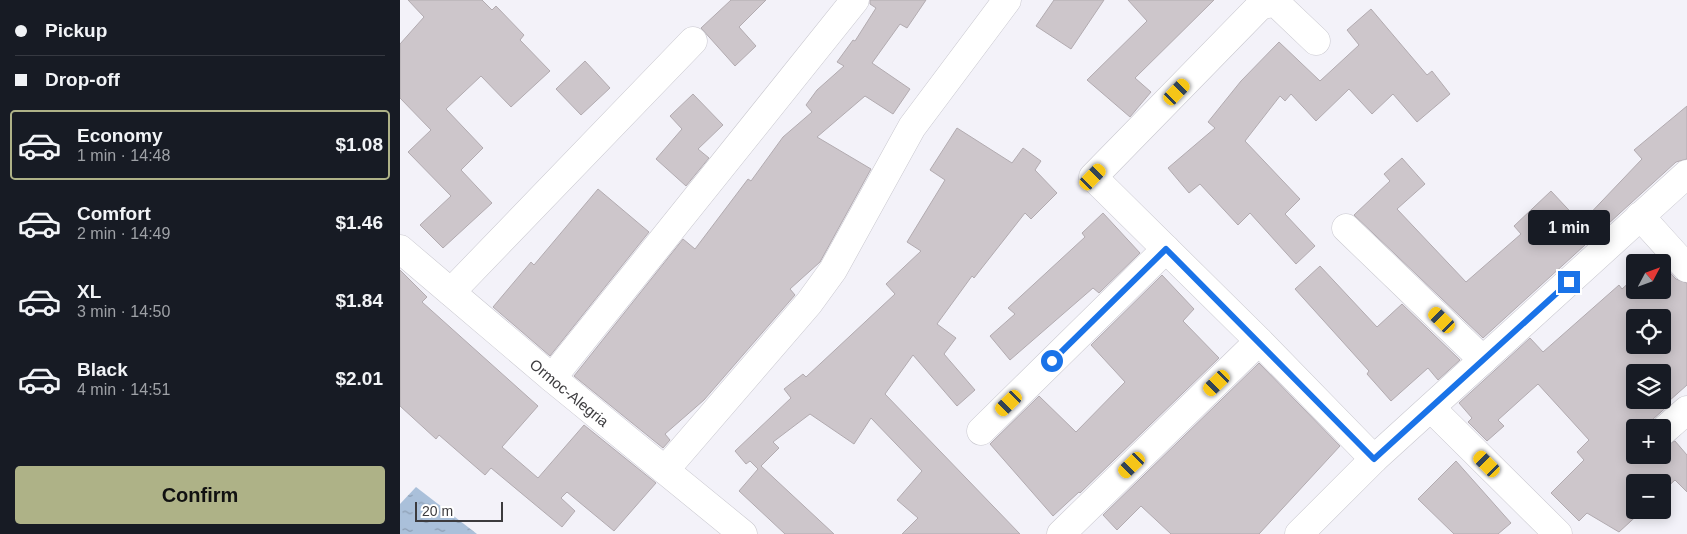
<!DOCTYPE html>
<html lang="en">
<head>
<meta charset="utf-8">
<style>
  :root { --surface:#171b24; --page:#20242c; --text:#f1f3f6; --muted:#9ea1a6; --line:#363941; --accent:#aeb287 }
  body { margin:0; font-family:Helvetica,sans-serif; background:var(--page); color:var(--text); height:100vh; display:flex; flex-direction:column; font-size:19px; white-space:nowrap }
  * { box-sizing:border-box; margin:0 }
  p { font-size:16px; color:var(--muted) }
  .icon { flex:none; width:28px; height:28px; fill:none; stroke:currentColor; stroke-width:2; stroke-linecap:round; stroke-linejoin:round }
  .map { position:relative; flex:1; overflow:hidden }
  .panel { display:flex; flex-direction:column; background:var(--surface); width:400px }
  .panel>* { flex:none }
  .guide { display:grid; align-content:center; height:110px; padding:0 15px; background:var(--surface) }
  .needle { width:32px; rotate:49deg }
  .fabs { position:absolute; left:1226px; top:254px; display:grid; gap:10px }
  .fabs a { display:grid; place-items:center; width:45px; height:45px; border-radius:5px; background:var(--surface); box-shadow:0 2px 12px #0003; font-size:25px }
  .scale { position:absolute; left:15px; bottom:12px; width:88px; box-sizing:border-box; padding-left:5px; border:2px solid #3c3b3e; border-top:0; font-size:14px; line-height:18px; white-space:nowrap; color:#3c3b3e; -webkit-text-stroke:4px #fff; paint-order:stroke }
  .end { position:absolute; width:22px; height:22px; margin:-11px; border:6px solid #1a73e8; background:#fff; box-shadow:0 0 0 2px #fff }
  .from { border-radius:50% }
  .bubble { position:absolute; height:35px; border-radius:5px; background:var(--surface); box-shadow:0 2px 12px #0003; font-size:16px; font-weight:800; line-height:35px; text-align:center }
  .car { position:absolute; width:15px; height:30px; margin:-15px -8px; border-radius:6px; box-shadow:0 0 4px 1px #0007; background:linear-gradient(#f5c518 24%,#345 0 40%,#f5c518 0 76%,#345 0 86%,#f5c518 0) }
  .guide b { display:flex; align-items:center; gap:18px; height:48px; font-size:19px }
  .guide b+b { border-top:1px solid var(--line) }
  .guide i { width:12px; height:12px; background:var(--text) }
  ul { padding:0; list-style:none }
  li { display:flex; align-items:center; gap:15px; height:70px; margin:0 10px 8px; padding:0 5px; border:2px solid transparent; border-radius:5px }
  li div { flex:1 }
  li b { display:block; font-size:19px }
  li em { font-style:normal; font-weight:800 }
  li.current { border-color:var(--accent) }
  li>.icon { width:45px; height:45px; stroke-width:1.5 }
  .button { display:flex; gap:10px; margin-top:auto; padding:10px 15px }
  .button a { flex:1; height:58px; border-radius:5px; background:var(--accent); color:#111; font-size:20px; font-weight:800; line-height:58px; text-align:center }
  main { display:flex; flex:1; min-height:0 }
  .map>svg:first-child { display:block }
  .water { fill:url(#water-ripples) }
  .building { fill:#cdc6cb; stroke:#b2abb0; fill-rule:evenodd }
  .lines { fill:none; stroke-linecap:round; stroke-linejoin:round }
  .minor-casing { stroke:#c8c7ce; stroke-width:29 }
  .minor { stroke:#fff; stroke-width:28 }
  .route { stroke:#1a73e8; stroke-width:6 }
  .labels { text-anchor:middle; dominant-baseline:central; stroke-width:4; stroke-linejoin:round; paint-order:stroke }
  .street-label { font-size:15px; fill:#3c3b3e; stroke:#fff }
</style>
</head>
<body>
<main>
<section class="panel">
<div class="guide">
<b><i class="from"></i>Pickup</b>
<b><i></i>Drop-off</b>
</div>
<ul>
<li class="current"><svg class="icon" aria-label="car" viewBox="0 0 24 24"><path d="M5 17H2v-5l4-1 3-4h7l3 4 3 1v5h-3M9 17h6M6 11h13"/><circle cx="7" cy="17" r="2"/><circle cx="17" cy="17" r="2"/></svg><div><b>Economy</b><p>1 min · 14:48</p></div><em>$1.08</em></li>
<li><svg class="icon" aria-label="car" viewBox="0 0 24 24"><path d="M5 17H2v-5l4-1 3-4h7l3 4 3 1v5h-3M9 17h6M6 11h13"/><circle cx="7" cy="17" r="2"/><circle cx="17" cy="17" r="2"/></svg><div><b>Comfort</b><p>2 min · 14:49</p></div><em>$1.46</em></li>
<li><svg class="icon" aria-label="car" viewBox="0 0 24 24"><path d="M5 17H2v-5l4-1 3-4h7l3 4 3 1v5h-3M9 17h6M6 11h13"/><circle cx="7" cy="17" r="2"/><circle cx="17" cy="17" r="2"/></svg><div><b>XL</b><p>3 min · 14:50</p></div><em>$1.84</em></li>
<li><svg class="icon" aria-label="car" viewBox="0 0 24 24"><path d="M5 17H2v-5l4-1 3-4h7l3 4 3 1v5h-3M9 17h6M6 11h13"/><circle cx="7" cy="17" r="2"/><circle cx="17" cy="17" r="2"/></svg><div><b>Black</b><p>4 min · 14:51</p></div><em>$2.01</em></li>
</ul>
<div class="button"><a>Confirm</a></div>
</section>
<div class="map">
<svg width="1287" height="534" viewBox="0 0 1287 534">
  <defs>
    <pattern id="water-ripples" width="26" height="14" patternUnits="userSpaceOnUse" patternTransform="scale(1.25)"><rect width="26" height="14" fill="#aac0da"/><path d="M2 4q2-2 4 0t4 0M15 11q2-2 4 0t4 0" fill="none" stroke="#8c9db2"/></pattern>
  </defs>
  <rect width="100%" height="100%" fill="#f3f2f9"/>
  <path class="water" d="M16 487 77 534H0V504Z"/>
  <g class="building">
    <path d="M8 0H82L92 10 96 6 124 35 120 40 150 71 111 107 81 76 46 109 83 148 61 170 92 203 43 248 20 225 51 196 8 152 31 130 0 98V44L24 17Z"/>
    <path d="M331 0H366L339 27 356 46 335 66 301 28Z"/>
    <path d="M470 0H526L507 28 500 24 472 63 510 89 493 114 465 96 417 137 471 169 420 262 390 289 395 295 304 400 265 434 270 440 263 448 174 376 283 239 295 249 348 179 351 181 383 137 412 112 406 105 417 90 444 66 437 62 453 40 455 41 476 8 470 4Z"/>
    <path d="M654 0H704L671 49 636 26Z"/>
    <path d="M728 0H814L735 78 751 92 730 117 687 80 747 21Z"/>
    <path d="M971 9 1027 75 1032 71 1050 94 1017 122 993 94 972 114 949 89 916 121 891 94 885 101 880 96 845 141 900 199 885 214 915 246 896 264 850 213 838 225 800 184 789 193 768 168 815 128 808 122 841 81 879 42 920 81 959 45 947 30Z"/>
    <path d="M185 61 210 88 181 115 156 89Z"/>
    <path d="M293 94 323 125 298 149 309 158 286 186 256 159 282 129 270 116Z"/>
    <path d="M1287 106V159L1276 162 1083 338 954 215 990 181 984 174 1002 158 1025 184 997 209 1066 282 1121 234 1114 226 1151 191 1181 223 1242 159 1234 150Z"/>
    <path d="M557 128 612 163 623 148 641 161 635 170 657 193 631 219 625 213 574 278 572 276 537 324 556 338 544 354 575 390 557 406 513 355 485 394 620 534H502L518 518 497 500 522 471 471 418 454 444 410 414 373 442 379 448 361 466 434 534H385L339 491 358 469 350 461 346 464 335 451 391 398 384 389 403 374 406 377 495 294 486 284 521 251 507 242 545 180 530 170Z"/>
    <path d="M198 189 249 232 150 356 93 307 131 262 134 265Z"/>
    <path d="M703 213 740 253 699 293 693 288 610 360 590 336 615 314 608 308 685 237 682 233Z"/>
    <path d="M1262 264 1276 279 1287 283V385L1269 401 1271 403 1252 420 1247 428H1235V455H1262V447L1275 441 1287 455V492L1275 480 1262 492V482H1235V510H1243L1219 532 1187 513 1179 521 1151 493 1184 460 1177 452 1189 440 1138 384 1098 420 1104 426 1087 441 1068 422 1072 418 1059 403 1130 338 1143 352 1219 285 1222 289 1235 277V290H1262ZM1235 318H1262V345H1235ZM1235 372H1262V400H1235Z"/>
    <path d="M920 266 977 327 1002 304 1060 360 1038 380 1028 368 991 401 967 374 969 371 895 289Z"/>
    <path d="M0 270 27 297 22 302 138 406 102 447 138 478 184 425 256 483 214 531 167 492 161 498 175 511 162 527 91 468 85 475 39 435 36 439 0 406Z"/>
    <path d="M762 275 794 309 783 321 819 358 680 493 679 492 653 516 590 444 639 396 676 432 725 382 691 345Z"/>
    <path d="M859 363 940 446 859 534H771L741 506 717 530 703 515Z"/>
    <path d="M1056 461 1111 523 1098 534H1054L1018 499Z"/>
  </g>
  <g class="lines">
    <g class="minor-casing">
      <g id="minor">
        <path d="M916 41 875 2 860 6 693 177 859 341 974 459"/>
        <path d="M1240 216 1287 268"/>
        <path d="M946 228 1083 360"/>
        <path id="s1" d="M0 249 152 378 343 534"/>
        <path d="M51 292 293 41"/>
        <path d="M152 378 455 0"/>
        <path d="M1031 408 1158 534"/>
        <path d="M581 431 766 249"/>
        <path d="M1262 432 1287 410"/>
        <path d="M265 470 409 303 433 270 512 127 607 0"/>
        <path d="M661 534 859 341"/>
        <path d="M899 534 974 459 1287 174"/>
      </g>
    </g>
    <use href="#minor" class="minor"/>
  </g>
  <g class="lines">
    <path class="route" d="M652 361 766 249 974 459 1169 282"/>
  </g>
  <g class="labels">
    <g class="street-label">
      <text stroke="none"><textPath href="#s1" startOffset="222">Ormoc-Alegria</textPath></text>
    </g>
  </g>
</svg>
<div class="fabs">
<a><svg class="needle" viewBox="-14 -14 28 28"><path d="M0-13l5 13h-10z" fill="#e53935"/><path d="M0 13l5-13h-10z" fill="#9ea1a6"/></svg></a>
<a><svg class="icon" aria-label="locate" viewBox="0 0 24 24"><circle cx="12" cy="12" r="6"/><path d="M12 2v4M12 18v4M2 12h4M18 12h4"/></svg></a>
<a><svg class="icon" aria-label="layers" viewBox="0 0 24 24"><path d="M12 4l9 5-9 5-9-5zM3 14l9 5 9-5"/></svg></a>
<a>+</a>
<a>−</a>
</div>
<div class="scale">20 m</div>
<i class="end from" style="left:652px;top:361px"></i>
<i class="end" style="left:1169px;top:282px"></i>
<div class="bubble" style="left:1128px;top:210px;width:82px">1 min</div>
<i class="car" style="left:777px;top:92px;rotate:44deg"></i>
<i class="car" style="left:693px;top:177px;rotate:44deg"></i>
<i class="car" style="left:1042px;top:320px;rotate:314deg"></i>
<i class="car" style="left:817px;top:383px;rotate:226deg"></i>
<i class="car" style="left:609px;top:403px;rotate:226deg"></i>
<i class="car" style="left:1087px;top:464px;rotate:315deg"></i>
<i class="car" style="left:732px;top:465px;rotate:226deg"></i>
</div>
</main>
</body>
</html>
